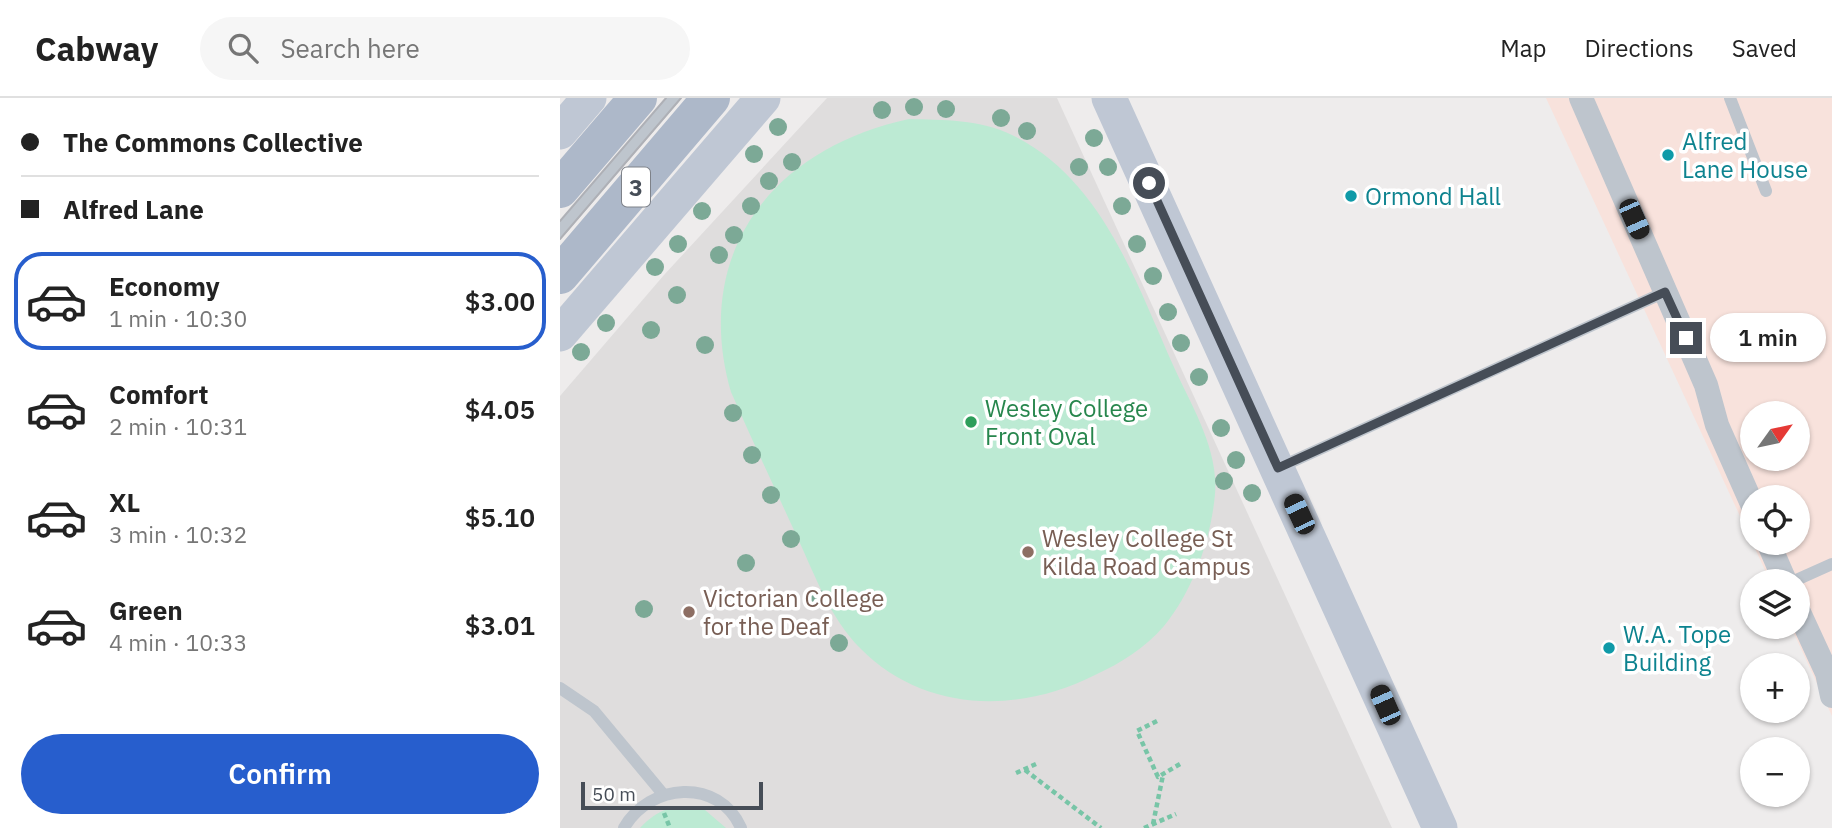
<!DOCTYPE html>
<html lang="en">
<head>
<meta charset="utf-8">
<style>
  :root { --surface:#fff; --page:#f6f6f6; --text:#222; --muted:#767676; --line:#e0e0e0; --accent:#275ecd }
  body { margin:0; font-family:"IBM Plex Sans",sans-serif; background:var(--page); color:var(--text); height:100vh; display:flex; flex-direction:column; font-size:26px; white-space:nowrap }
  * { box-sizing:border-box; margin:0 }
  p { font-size:23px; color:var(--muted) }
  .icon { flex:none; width:38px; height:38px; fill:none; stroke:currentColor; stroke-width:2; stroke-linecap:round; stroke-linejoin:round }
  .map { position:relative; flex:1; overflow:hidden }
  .sheet { display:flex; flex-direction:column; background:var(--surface); width:560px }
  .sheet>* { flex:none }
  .banner { display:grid; align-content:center; height:154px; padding:0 21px; background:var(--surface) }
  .needle { width:46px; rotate:57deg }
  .tools { position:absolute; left:1180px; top:303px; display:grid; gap:14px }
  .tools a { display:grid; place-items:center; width:70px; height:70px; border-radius:50%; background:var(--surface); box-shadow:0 2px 5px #0004; font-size:35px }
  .scale { position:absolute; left:21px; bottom:18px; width:182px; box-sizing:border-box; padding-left:7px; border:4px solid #464d57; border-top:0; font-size:19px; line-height:24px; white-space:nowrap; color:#464d57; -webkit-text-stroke:5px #fff; paint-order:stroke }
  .end { position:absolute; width:32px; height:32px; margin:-16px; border:9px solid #464d57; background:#fff; box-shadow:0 0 0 4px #fff }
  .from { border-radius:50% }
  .bubble { position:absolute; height:49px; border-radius:24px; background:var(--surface); box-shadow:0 2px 5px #0004; font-size:23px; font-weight:600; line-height:49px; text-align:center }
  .car { position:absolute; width:21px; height:42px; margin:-21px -10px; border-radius:9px; box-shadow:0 0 5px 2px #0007; background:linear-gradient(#222 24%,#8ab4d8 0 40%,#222 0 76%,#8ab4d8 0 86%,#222 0) }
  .banner b { display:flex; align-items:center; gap:24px; height:66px; font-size:26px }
  .banner b+b { border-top:2px solid var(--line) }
  .banner i { width:18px; height:18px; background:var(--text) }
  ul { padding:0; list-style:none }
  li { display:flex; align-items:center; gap:21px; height:98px; margin:0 14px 10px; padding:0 7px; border:4px solid transparent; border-radius:28px }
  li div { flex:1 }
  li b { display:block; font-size:26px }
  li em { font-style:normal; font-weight:600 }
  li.active { border-color:var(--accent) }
  li>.icon { width:63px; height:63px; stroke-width:1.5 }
  .button { display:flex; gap:14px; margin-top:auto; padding:14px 21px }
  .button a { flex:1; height:80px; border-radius:42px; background:var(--accent); color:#fff; font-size:28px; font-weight:600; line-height:80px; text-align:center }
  header { display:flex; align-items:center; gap:42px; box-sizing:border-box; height:98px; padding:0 35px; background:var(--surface); border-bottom:2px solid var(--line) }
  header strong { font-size:33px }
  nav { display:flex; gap:38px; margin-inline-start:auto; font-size:24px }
  .search { width:490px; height:63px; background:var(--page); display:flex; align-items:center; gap:18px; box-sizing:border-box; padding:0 24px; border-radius:38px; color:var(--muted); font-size:26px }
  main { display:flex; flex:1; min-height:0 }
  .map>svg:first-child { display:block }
  .education { fill:#dfdddd }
  .medical { fill:#f8e2dc; fill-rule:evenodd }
  .green { fill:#bcead3 }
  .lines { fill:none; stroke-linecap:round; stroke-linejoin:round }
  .path { stroke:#78c5a7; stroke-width:4.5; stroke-dasharray:5 3.5; stroke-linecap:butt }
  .lane { stroke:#bec5cd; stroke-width:12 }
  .street { stroke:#bec5cd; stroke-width:24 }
  .secondary { stroke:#bfc7d4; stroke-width:35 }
  .primary { stroke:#adb8c9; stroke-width:38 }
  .tram { stroke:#aeb0b6; stroke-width:2 }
  .tree { fill:#7ca996 }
  .route { stroke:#464d57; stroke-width:9 }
  .culture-dot { fill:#0f9aa8; stroke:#fff; stroke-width:2.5 }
  .leisure-dot { fill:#2e9e5b; stroke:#fff; stroke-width:2.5 }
  .education-dot { fill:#8d6e63; stroke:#fff; stroke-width:2.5 }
  .labels { text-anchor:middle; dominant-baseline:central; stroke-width:7; stroke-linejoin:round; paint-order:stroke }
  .shield { fill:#fff; stroke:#7e8289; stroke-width:2 }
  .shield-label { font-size:23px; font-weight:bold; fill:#464d57 }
  .culture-label { font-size:24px; fill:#0d838f; stroke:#fff; text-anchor:start }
  .leisure-label { font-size:24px; fill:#27864d; stroke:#fff; text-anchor:start }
  .education-label { font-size:24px; fill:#785e54; stroke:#fff; text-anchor:start }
</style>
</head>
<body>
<header>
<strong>Cabway</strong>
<div class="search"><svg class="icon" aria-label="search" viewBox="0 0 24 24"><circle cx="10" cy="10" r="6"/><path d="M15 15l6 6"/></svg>Search here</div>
<nav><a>Map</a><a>Directions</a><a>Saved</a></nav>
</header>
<main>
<section class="sheet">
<div class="banner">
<b><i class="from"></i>The Commons Collective</b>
<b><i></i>Alfred Lane</b>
</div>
<ul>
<li class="active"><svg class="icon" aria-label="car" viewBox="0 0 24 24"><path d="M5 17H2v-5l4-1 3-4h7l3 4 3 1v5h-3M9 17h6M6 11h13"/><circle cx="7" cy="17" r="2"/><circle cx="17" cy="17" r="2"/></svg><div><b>Economy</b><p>1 min · 10:30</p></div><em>$3.00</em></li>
<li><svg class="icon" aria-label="car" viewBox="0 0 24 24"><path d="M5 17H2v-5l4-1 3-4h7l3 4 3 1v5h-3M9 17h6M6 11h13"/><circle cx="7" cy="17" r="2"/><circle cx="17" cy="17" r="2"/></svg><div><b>Comfort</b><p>2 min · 10:31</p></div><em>$4.05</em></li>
<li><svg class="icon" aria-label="car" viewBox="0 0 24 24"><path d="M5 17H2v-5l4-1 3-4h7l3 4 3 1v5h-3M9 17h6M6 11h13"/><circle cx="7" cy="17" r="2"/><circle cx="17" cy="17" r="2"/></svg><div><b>XL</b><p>3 min · 10:32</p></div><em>$5.10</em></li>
<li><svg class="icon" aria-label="car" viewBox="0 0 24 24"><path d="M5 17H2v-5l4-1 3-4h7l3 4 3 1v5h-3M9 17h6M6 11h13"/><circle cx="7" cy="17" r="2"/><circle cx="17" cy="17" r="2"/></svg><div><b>Green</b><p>4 min · 10:33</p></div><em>$3.01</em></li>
</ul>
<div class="button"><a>Confirm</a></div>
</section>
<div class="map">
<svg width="1272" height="730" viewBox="0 0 1272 730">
  <rect width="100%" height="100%" fill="#eeecec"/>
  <path class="education" d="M267 0H497L832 730H0V298L104 177Z"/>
  <path class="medical" d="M986 0H1272V618L1231 529 1237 528V483H1210L1192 444H1237V399H1192V444ZM1192 315H1237V360H1192Z"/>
  <g class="green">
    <path d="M349 21C383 22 420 21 452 37 541 80 575 182 613 267 631 307 659 351 655 396 651 441 633 493 604 528 585 550 561 565 535 577 458 616 364 615 300 550 271 521 256 480 239 443 216 393 193 344 171 294 131 155 213 50 349 21Z"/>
    <path d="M127 708 145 712 166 730H80C94 715 106 709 127 708Z"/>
  </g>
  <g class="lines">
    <g class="path">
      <path d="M597 623 577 633 598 679 620 666"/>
      <path d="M465 672 541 730"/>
      <path d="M456 675 476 666"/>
      <path d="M104 715 110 730"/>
      <path d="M593 726 603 677"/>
      <path d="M584 730 616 716"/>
    </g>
    <g class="lane">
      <path d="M1170 0 1206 93"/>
      <path d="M0 133 114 0"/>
      <path d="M718 370 1105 194"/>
      <path d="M1234 483 1272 466"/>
      <path d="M0 590 34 613 103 696"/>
      <path d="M64 730C89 685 159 679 181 730"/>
    </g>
    <g class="street">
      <path d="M1021 0 1146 287 1157 327 1192 406"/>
      <path d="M1208 444 1225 483"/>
      <path d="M1237 510 1267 575 1272 598"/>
    </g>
    <g class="secondary">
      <path d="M549 0 880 730"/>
      <path d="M0 34 29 0"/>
      <path d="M0 236 203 0"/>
    </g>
    <g class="primary">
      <path d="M0 91 78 0"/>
      <path d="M0 177 151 0"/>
    </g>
    <g class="tram">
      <path d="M0 123 106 0"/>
      <path d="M0 141 121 0"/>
    </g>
  </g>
  <g class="tree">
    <circle cx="354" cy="9" r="9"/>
    <circle cx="386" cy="11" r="9"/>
    <circle cx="322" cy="12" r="9"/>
    <circle cx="441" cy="20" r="9"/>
    <circle cx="218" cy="29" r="9"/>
    <circle cx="467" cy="33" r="9"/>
    <circle cx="534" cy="40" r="9"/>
    <circle cx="194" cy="56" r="9"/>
    <circle cx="232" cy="64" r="9"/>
    <circle cx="519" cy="69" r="9"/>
    <circle cx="548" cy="69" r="9"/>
    <circle cx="209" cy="83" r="9"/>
    <circle cx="191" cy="108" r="9"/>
    <circle cx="562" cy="108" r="9"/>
    <circle cx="142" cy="113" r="9"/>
    <circle cx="174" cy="137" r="9"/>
    <circle cx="118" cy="146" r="9"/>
    <circle cx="577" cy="146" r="9"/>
    <circle cx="159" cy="157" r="9"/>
    <circle cx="95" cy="169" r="9"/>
    <circle cx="593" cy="178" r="9"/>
    <circle cx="117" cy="197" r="9"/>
    <circle cx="608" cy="214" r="9"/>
    <circle cx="46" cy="225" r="9"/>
    <circle cx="91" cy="232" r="9"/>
    <circle cx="621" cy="245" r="9"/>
    <circle cx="145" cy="247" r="9"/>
    <circle cx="21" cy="254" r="9"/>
    <circle cx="639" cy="279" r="9"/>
    <circle cx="173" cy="315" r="9"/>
    <circle cx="661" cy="330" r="9"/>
    <circle cx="192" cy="357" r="9"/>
    <circle cx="676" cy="362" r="9"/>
    <circle cx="664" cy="383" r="9"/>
    <circle cx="692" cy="395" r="9"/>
    <circle cx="211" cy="397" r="9"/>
    <circle cx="231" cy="441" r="9"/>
    <circle cx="186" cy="465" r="9"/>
    <circle cx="259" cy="501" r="9"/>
    <circle cx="84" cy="511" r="9"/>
    <circle cx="279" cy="545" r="9"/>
  </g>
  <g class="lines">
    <path class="route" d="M589 85 718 370 1105 194 1126 240"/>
  </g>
  <g class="culture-dot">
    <circle cx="1108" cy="57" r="7"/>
    <circle cx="791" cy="98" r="7"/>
    <circle cx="1049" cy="550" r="7"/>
  </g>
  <circle class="leisure-dot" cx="411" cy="324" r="7"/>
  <g class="education-dot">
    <circle cx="468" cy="454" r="7"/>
    <circle cx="129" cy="514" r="7"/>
  </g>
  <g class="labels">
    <rect class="shield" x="62" y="69.5" width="28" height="39" rx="5"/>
    <g class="shield-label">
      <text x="76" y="89">3</text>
    </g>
    <g class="culture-label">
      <text x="1122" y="43">Alfred<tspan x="1122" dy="28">Lane House</tspan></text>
      <text x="805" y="98">Ormond Hall</text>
      <text x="1063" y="536">W.A. Tope<tspan x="1063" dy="28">Building</tspan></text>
    </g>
    <g class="leisure-label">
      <text x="425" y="310">Wesley College<tspan x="425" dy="28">Front Oval</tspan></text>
    </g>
    <g class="education-label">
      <text x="482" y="440">Wesley College St<tspan x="482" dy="28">Kilda Road Campus</tspan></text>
      <text x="143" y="500">Victorian College<tspan x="143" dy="28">for the Deaf</tspan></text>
    </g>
  </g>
</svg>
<div class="tools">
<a><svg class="needle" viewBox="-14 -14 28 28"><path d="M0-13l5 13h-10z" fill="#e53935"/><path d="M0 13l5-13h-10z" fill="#767676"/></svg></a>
<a><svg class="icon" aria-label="locate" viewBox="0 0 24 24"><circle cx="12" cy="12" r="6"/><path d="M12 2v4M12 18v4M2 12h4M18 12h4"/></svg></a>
<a><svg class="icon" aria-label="layers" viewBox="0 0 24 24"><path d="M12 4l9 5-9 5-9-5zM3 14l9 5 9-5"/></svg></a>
<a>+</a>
<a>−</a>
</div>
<div class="scale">50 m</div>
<i class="end from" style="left:589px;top:85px"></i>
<i class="end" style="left:1126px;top:240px"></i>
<div class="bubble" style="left:1150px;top:215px;width:116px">1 min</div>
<i class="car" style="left:1074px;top:121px;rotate:156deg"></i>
<i class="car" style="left:739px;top:416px;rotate:335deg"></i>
<i class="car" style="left:825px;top:607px;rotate:336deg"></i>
</div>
</main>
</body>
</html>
